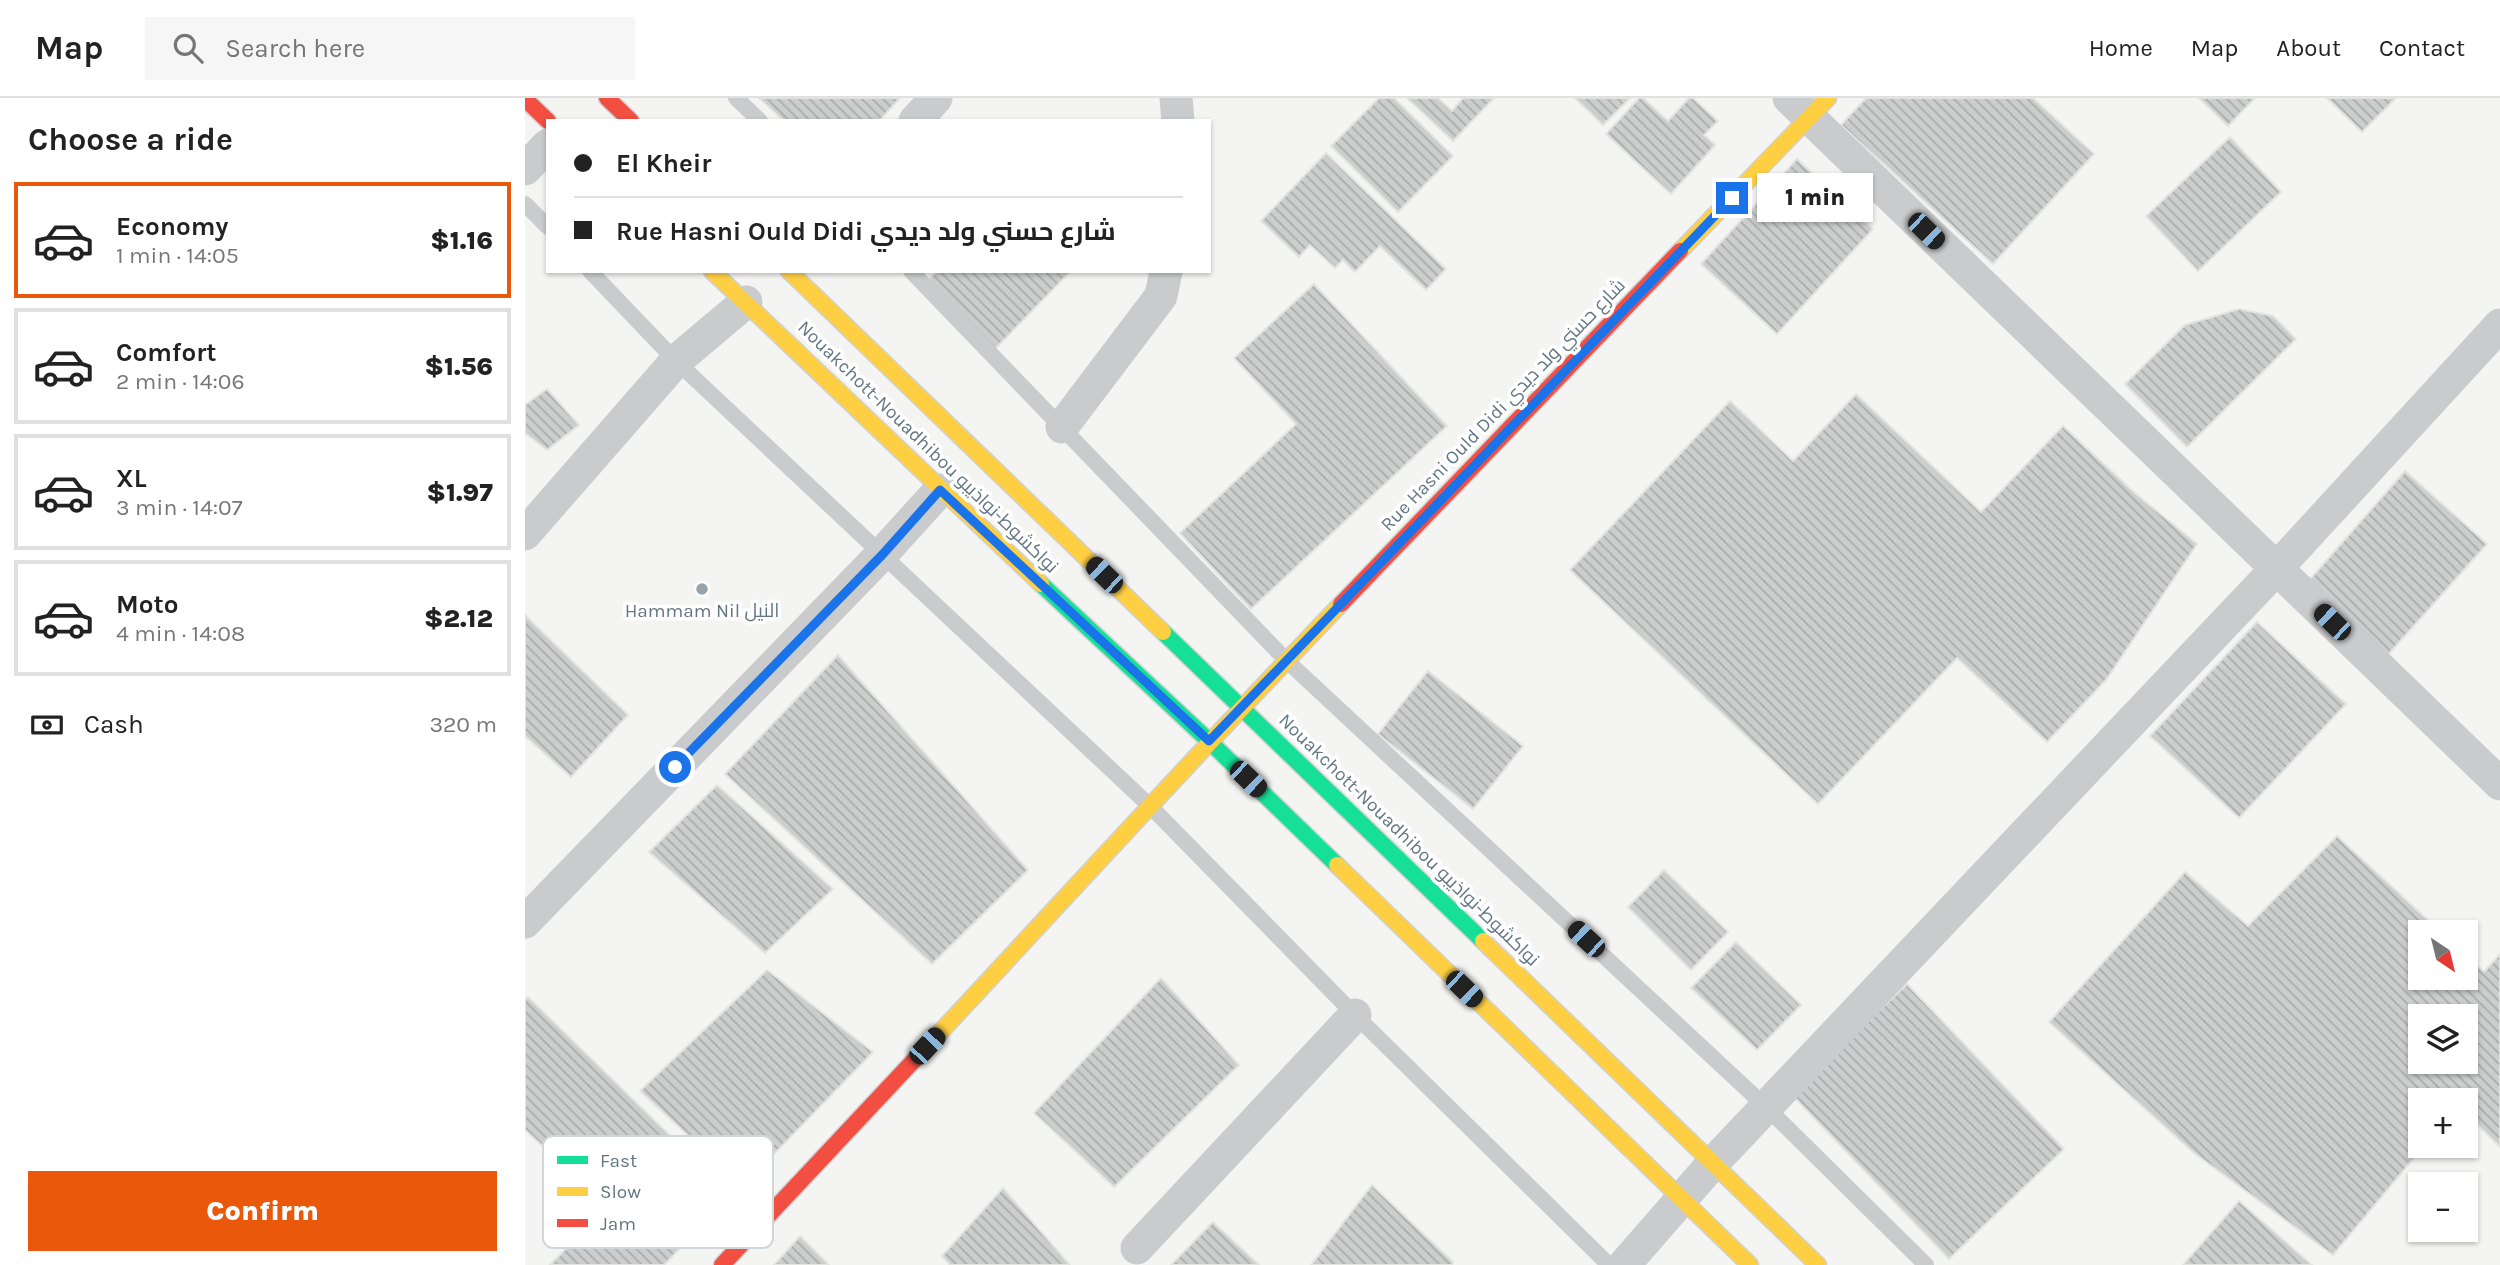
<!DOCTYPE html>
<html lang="en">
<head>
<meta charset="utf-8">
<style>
  :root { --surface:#fff; --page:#f6f6f6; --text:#222; --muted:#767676; --line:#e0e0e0; --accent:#ea580c }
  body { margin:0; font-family:Karla,Cairo,sans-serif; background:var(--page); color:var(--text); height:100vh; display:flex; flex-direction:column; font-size:26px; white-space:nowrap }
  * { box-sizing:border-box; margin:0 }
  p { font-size:23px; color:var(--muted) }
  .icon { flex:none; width:38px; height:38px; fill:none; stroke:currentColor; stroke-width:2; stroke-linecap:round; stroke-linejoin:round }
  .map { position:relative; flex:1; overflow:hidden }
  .panel { display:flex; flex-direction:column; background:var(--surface); width:525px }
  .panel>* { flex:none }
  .guide { position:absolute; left:21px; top:21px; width:665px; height:154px; border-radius:0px; box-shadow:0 2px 5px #0004; display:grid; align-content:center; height:154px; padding:0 28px; background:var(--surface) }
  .needle { width:46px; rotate:145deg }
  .tools { position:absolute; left:1883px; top:822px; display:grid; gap:14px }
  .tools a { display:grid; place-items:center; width:70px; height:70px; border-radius:0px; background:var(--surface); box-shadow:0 2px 5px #0004; font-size:35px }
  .end { position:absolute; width:32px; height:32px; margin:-16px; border:9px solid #1a73e8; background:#fff; box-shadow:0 0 0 4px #fff }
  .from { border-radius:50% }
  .bubble { position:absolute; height:49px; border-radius:0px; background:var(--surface); box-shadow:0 2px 5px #0004; font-size:23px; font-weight:800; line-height:49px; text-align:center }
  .car { position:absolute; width:21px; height:42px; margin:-21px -10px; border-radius:9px; box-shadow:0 0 5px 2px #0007; background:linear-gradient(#222 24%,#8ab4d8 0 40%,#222 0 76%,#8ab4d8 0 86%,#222 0) }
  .guide b { display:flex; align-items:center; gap:24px; height:66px; font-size:26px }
  .guide b+b { border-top:2px solid var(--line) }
  .guide i { width:18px; height:18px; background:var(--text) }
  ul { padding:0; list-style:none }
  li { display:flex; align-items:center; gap:21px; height:116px; margin:0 14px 10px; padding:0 14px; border:4px solid var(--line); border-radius:0px }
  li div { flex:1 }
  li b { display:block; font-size:26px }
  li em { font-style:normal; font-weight:800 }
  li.active { border-color:var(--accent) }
  li>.icon { width:63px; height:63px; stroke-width:1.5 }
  h2 { padding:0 28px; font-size:32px; line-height:84px }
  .pay { display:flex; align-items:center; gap:18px; height:77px; padding:0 28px; font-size:26px }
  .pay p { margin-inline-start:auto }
  .action { display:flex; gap:14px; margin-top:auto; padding:14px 28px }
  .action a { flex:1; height:80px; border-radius:0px; background:var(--accent); color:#fff; font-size:28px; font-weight:800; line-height:80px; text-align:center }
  header { display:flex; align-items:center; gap:42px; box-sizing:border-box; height:98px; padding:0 35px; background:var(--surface); border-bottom:2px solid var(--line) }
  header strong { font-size:33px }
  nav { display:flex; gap:38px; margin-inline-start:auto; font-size:24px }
  .search { width:490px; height:63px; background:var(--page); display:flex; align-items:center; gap:18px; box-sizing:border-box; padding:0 24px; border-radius:0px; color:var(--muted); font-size:26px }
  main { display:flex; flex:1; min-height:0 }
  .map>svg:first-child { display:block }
  .building { fill:url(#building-back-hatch); stroke:#e3e3e2; stroke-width:2; fill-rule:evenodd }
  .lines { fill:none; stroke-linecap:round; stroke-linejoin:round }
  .fast-casing { stroke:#d0d2d2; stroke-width:19 }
  .slow-casing { stroke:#d0d2d2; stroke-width:19 }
  .jam-casing { stroke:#d0d2d2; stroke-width:19 }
  .lane { stroke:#cacbcc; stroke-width:16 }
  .street { stroke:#cacbcc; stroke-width:33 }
  .fast { stroke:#16e098; stroke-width:16 }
  .slow { stroke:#ffcf43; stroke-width:16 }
  .jam { stroke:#f24e42; stroke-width:16 }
  .route { stroke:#1a73e8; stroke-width:9 }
  .poi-dot { fill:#96a3aa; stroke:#fff; stroke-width:2.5 }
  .labels { text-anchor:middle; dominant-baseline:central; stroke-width:7; stroke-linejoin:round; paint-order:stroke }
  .street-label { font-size:19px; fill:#637783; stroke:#fff }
  .poi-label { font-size:19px; fill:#637783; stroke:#fff }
  .key { fill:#fff; stroke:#d0d6da; stroke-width:2 }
  .key-label { font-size:19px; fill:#637783 }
</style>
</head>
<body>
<header>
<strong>Map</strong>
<div class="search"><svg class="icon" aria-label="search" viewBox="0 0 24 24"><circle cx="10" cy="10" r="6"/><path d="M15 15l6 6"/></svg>Search here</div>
<nav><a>Home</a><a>Map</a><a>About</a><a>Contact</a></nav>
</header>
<main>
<section class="panel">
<h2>Choose a ride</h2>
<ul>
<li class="active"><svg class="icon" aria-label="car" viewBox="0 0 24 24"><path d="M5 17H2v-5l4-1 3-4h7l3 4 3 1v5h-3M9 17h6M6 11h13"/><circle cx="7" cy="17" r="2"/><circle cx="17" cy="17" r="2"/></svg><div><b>Economy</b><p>1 min · 14:05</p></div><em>$1.16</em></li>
<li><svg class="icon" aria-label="car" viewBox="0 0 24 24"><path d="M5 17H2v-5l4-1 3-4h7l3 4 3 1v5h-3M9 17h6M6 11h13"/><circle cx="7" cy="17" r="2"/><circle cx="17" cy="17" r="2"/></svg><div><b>Comfort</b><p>2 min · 14:06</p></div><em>$1.56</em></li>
<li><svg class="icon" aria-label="car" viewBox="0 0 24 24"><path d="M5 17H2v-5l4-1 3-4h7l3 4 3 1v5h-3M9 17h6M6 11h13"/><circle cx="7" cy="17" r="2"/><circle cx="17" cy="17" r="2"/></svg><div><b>XL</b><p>3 min · 14:07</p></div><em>$1.97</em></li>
<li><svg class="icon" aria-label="car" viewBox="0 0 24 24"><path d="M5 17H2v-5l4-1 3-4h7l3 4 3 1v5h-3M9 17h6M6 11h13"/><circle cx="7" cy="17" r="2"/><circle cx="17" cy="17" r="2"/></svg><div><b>Moto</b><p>4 min · 14:08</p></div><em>$2.12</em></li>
</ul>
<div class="pay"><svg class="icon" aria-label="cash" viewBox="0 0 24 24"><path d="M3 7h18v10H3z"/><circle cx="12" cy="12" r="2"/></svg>Cash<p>320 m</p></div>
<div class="action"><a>Confirm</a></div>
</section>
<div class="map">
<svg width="1975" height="1167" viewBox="0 0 1975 1167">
  <defs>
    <pattern id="building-back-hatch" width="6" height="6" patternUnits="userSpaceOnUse" patternTransform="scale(1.75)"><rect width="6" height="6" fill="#cccecd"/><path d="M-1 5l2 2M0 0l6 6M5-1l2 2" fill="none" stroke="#a9acac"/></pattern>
  </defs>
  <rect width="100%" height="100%" fill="#f4f4f2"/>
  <g class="building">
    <path d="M234 0H375L354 23H259Z"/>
    <path d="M854 0H869L928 58 873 114 806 48Z"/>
    <path d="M882 0H913L927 13 938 0H969L928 43Z"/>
    <path d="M1050 0H1105L1078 27Z"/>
    <path d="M1114 0H1118L1143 23 1164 0H1168L1193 23 1179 37 1190 47 1146 96 1081 36Z"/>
    <path d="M1341 0H1508L1569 56 1468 166 1316 27Z"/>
    <path d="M1674 0H1730L1703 28Z"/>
    <path d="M1802 0H1871L1837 34Z"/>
    <path d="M1705 39 1756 94 1673 173 1621 118Z"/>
    <path d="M801 55 921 171 901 192 855 148 830 174 818 162 810 170 785 147 774 159 736 123Z"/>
    <path d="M1272 61 1348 131 1252 236 1176 166Z"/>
    <path d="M412 173H546L468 253 398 186Z"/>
    <path d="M789 186 922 328 726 511 655 435 771 326 709 260Z"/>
    <path d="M1714 211 1748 218 1771 241 1662 349 1600 286 1660 227Z"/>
    <path d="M22 291 54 327 22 352 0 335V307Z"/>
    <path d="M1331 296 1456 414 1538 328 1611 396 1672 446 1581 582 1522 644 1432 560 1293 706 1045 472 1205 303 1268 363Z"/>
    <path d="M1880 373 1962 446 1861 559 1780 487Z"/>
    <path d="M0 517 103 617 46 679 0 638Z"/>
    <path d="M1732 524 1821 606 1714 720 1625 638Z"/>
    <path d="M313 557 503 772 407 866 200 676Z"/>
    <path d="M903 573 998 648 948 711 853 636Z"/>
    <path d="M192 687 308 791 240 855 124 754Z"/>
    <path d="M1812 738 1917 835H1895V880H1941V857L1959 874 1975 856V1049L1941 1015V1003H1895V1048H1899L1808 1157 1669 1055 1524 924 1660 774 1723 828ZM1895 919H1941V964H1895Z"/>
    <path d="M1139 772 1203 834 1166 872 1103 809Z"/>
    <path d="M1211 844 1276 907 1232 952 1166 890Z"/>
    <path d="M242 872 348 954 218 1088 115 993Z"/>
    <path d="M636 880 714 967 589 1089 509 1015Z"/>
    <path d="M1382 886 1539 1051 1424 1161 1266 996Z"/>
    <path d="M3 899 206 1097 139 1167H25L82 1108 0 1032V902Z"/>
    <path d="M847 1087 928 1164 927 1167H786Z"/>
    <path d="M478 1090 545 1167H425L417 1158Z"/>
    <path d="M1714 1103 1787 1167H1658Z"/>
    <path d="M688 1124 734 1167H646Z"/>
    <path d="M275 1138 304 1167H249Z"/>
  </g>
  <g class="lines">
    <g class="fast-casing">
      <g id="fast">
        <path d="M516 486 684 643 812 767"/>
        <path d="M638 534 958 843"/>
      </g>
    </g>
    <g class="slow-casing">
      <g id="slow">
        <path d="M1155 153 1303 0"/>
        <path d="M187 173 516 486"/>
        <path d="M264 173 638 534"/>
        <path d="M812 767 1225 1167"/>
        <path d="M958 843 1293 1167"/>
        <path d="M408 942C544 796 678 649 816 506"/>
      </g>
    </g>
    <g class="jam-casing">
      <g id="jam">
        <path d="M82 0 106 23"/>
        <path d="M0 1 23 23"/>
        <path d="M816 506 1155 153"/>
        <path d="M197 1167 408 942"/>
      </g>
    </g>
    <g class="lane">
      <path d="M211 0 235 23"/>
      <path d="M0 106 23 129"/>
      <path d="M65 173 151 263 626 709 830 917 1084 1167"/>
      <path d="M386 173 761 562 1241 1009 1401 1167"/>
    </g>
    <g class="street">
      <path d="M651 0 653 23"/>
      <path d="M1264 0 1975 686"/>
      <path d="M390 23 411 0"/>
      <path d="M0 71 23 47"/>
      <path d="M537 329 636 198 641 173"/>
      <path d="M0 436 151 263 221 204"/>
      <path d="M0 824 357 456 415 392"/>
      <path d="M612 1150 830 917"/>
      <path d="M1099 1167 1188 1065 1752 470 1975 227"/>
    </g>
    <use href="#fast" class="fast"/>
    <use href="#slow" class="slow"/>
    <use href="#jam" class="jam"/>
  </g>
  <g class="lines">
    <path class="route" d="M150 669 358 456 415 392 684 643 1207 100"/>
  </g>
  <circle class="poi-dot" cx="177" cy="491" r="7"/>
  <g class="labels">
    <g class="street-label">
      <text transform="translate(978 307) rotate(-46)">Rue Hasni Ould Didi شارع حسني ولد ديدي</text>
      <text transform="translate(403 349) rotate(44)">Nouakchott-Nouadhibou نواكشوط-نواذيبو</text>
      <text transform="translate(884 742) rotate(44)">Nouakchott-Nouadhibou نواكشوط-نواذيبو</text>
    </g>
    <g class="poi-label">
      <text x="177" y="513">Hammam Nil النيل</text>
    </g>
  </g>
  <rect x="18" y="1038" width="230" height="112" rx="10" class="key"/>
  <rect x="32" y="1058" width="31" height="8" fill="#16e098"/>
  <rect x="32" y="1089" width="31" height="9" fill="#ffcf43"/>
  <rect x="32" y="1121" width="31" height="8" fill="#f24e42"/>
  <g class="key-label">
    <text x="75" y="1069">Fast</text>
    <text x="75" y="1100">Slow</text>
    <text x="75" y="1132">Jam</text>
  </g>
</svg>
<div class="tools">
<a><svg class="needle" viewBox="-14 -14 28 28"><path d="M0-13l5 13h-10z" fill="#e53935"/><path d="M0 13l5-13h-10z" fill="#767676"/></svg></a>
<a><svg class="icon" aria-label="layers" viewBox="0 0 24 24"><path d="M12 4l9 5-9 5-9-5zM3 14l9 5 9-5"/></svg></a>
<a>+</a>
<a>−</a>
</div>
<i class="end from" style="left:150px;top:669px"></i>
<i class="end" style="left:1207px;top:100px"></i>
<div class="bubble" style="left:1232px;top:75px;width:116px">1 min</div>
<i class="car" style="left:1401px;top:133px;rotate:134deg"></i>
<i class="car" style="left:579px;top:477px;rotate:314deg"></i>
<i class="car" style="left:1807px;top:524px;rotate:314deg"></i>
<i class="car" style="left:723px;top:681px;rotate:134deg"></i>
<i class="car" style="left:1061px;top:841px;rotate:313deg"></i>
<i class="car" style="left:939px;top:891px;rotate:134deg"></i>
<i class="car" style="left:402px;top:948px;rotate:43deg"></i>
<div class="guide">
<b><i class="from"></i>El Kheir</b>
<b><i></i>Rue Hasni Ould Didi شارع حسني ولد ديدي</b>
</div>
</div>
</main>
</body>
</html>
